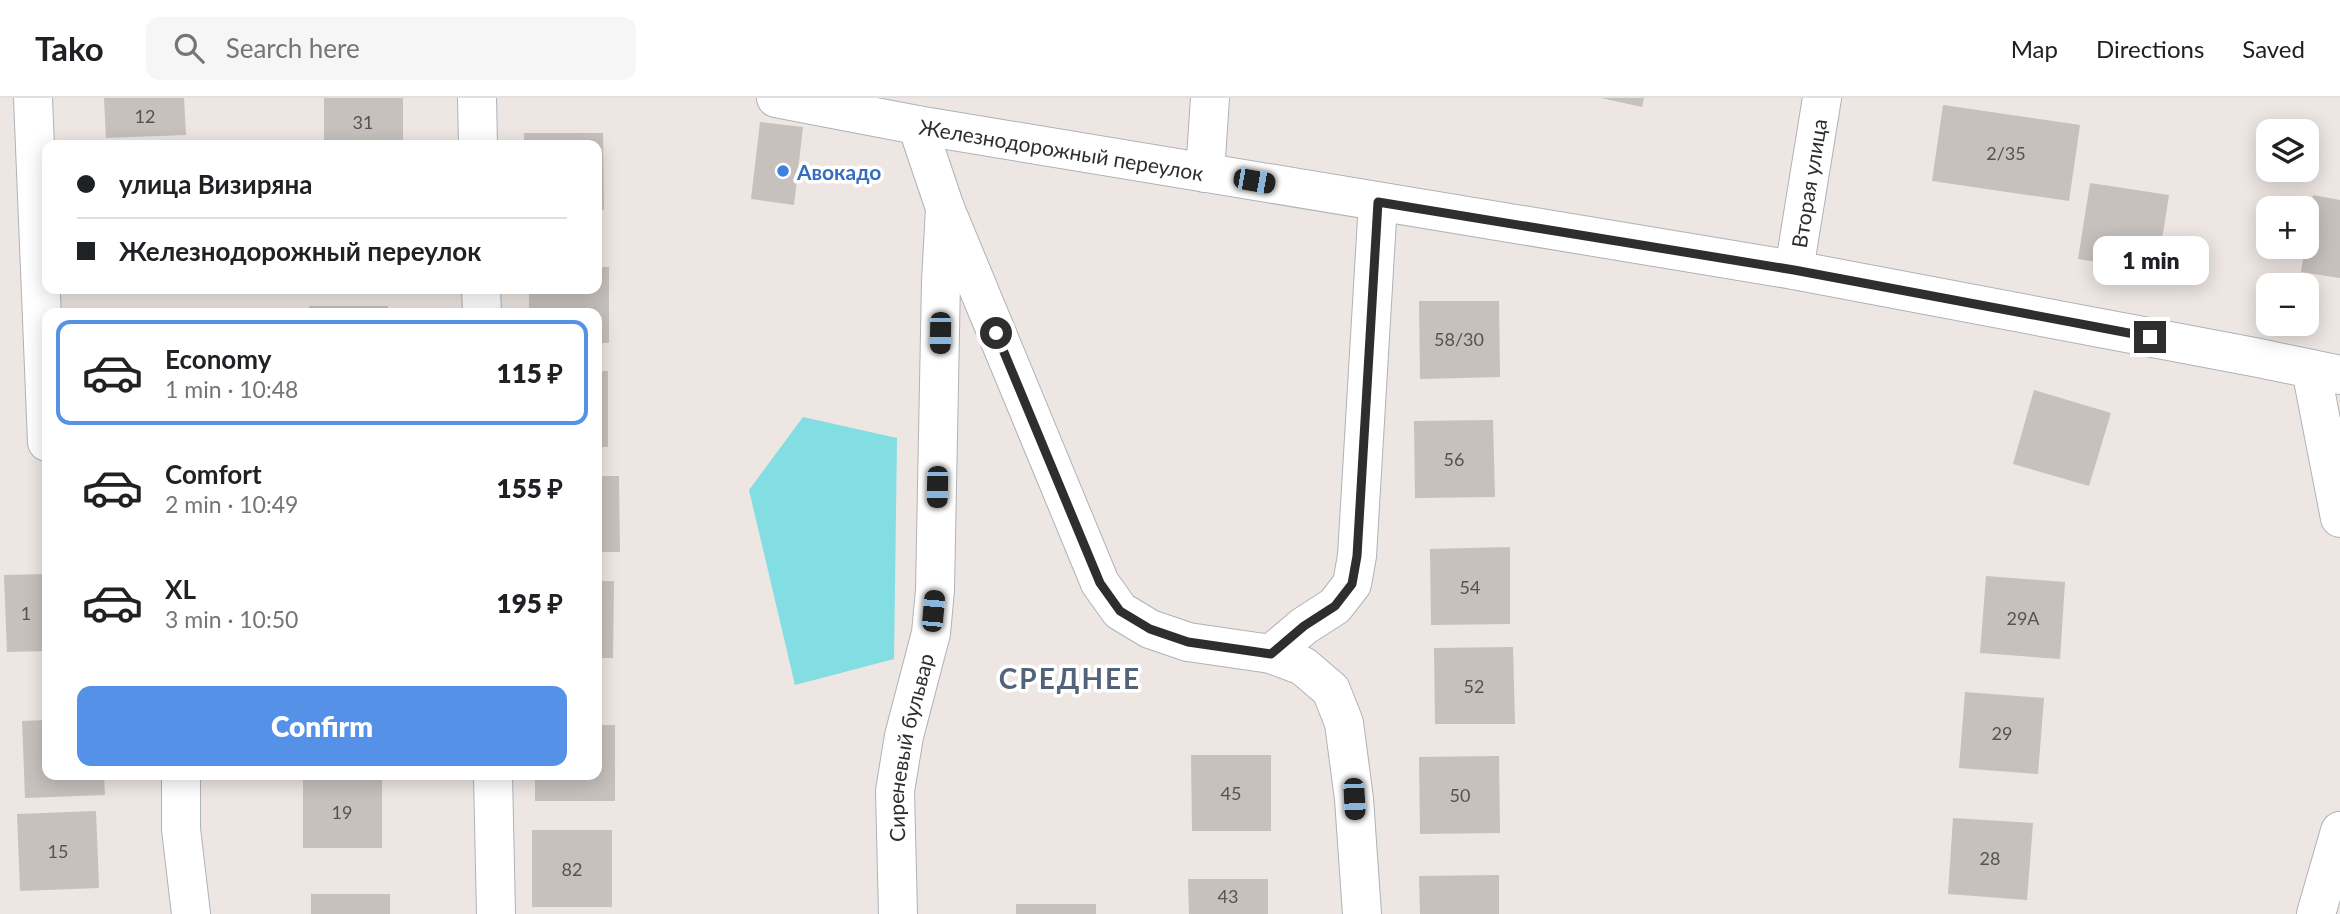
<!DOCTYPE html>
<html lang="en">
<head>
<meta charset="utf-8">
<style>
  :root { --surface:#fff; --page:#f6f6f6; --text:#202124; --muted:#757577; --line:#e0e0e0; --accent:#5591e7 }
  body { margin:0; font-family:Lato,sans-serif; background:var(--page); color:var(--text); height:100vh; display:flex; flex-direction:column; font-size:26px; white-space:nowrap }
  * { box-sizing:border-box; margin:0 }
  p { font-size:23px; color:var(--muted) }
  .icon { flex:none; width:38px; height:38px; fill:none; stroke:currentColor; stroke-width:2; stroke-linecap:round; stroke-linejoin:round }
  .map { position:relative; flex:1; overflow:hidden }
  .side { position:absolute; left:42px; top:210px; width:560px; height:472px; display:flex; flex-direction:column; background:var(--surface); border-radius:14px; box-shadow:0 4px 18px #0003 }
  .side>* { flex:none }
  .banner { position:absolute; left:42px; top:42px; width:560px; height:154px; border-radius:14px; box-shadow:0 4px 18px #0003; display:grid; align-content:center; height:154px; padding:0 35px; background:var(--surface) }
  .controls { position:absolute; left:2256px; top:21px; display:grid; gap:14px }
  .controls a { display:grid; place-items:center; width:63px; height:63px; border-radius:14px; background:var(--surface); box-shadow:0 4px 18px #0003; font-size:35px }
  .end { position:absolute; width:32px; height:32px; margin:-16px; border:9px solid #2e2e2e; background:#fff; box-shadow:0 0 0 4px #fff }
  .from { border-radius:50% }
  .bubble { position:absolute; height:49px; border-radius:14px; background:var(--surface); box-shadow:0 4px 18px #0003; font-size:23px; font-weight:800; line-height:49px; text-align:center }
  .car { position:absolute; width:21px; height:42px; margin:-21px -10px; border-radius:9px; box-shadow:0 0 5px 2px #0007; background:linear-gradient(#222 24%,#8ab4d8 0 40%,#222 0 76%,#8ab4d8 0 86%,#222 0) }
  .banner b { display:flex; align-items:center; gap:24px; height:66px; font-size:26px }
  .banner b+b { border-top:2px solid var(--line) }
  .banner i { width:18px; height:18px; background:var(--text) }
  ul { padding:12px 0 0; list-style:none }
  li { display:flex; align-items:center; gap:21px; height:105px; margin:0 14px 10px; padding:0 21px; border:4px solid transparent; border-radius:14px }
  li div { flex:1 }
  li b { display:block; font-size:26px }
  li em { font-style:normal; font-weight:800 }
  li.active { border-color:var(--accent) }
  li>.icon { width:63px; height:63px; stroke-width:1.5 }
  .cta { display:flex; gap:14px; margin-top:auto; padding:14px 35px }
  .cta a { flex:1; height:80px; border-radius:14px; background:var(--accent); color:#fff; font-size:28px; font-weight:800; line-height:80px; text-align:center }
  header { display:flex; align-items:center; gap:42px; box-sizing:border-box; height:98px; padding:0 35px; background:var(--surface); border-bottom:2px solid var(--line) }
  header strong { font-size:33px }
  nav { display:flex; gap:38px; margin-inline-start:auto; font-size:24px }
  .search { width:490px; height:63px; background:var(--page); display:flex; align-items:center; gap:18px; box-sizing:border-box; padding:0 24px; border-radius:14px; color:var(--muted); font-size:26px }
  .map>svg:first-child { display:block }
  .water { fill:#82dee3 }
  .building { fill:#c6c1bd }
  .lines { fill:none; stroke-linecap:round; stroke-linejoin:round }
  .minor-casing { stroke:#aeb3b8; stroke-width:40 }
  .minor { stroke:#fff; stroke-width:38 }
  .route { stroke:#2e2e2e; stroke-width:9 }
  .shop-dot { fill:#3f7fe0; stroke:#fff; stroke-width:2.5 }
  .labels { text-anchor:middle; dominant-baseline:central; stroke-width:7; stroke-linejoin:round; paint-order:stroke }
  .number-label { font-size:18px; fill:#545352 }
  .street-label { font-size:21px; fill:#2e2e2e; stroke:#fff }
  .shop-label { font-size:21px; font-weight:bold; fill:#366cbe; stroke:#fff; text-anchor:start }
  .district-label { font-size:28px; font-weight:bold; letter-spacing:2px; fill:#52627a; stroke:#fff }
</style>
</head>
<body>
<header>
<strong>Tako</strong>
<div class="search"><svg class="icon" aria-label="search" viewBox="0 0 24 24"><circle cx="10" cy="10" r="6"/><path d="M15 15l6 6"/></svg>Search here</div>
<nav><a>Map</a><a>Directions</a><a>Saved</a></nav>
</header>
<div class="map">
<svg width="2340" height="816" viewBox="0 0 2340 816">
  <rect width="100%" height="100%" fill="#ede6e2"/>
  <path class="water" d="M803 319 897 340 894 561 795 587 749 392Z"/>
  <g class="building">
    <path d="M104 0H184L186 37 106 40Z"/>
    <rect x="324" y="0" width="79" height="47"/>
    <path d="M1601 0H1644L1642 9Z"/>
    <path d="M1943 7 2080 27 2069 103 1932 83Z"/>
    <path d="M760 24 803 29 794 107 751 101Z"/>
    <path d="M524 35H603L604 112H597V47H524Z"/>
    <path d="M2090 85 2169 97 2157 173 2078 161Z"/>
    <path d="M2313 97 2340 102V180L2301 174Z"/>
    <path d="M597 169H609V245H597V215H529V191H597Z"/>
    <path d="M1419 203H1499L1500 279 1420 281Z"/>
    <rect x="309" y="208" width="79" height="7"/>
    <rect x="597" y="273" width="11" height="76"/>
    <path d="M2034 292 2111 315 2089 388 2013 366Z"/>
    <path d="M1493 322 1495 399 1415 400 1414 323Z"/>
    <path d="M597 378H619L620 454H597Z"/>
    <path d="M1510 449V526L1431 527 1430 451Z"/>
    <path d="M47 476V553L7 554 4 477Z"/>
    <path d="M1986 478 2065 484 2060 561 1980 555Z"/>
    <path d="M597 483H614L613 560H597Z"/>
    <path d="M1513 549 1515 626H1435L1434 550Z"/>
    <path d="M1965 594 2044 600 2038 676 1959 670Z"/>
    <path d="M47 622V677H104L105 697 25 700 22 623Z"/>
    <path d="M597 627H615V703H535V677H597Z"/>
    <path d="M1191 657H1271V733H1192Z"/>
    <path d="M1499 658 1500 735 1420 736 1419 659Z"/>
    <rect x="303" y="677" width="79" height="73"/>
    <path d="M96 713 99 790 20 793 17 716Z"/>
    <path d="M1953 720 2033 725 2027 802 1948 796Z"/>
    <rect x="532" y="732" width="80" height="77"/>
    <path d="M1499 777V816H1420L1419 778Z"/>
    <path d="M1188 781H1268V816H1189Z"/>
    <rect x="311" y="796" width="79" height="20"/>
    <rect x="1016" y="806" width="80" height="10"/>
  </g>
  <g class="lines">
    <g class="minor-casing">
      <g id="minor">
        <path d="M33 0 47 344"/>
        <path d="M477 0 478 47"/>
        <path id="s1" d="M776 0 917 27 1794 172 2259 260 2340 277"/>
        <path d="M1205 75 1210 0"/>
        <path d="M945 110 1100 485 1120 513 1150 531 1188 544 1271 556 1303 568 1331 592 1344 625 1354 701 1362 816"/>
        <path id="s2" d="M1794 172 1822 0"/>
        <path d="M481 191 482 215"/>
        <path d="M2311 271 2340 420"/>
        <path d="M1271 556 1304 528 1335 508 1352 486 1357 458 1378 104"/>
        <path d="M181 677V731L191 816"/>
        <path d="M493 677 496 816"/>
        <path id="s3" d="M898 816 895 693 904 638 931 535 935 492 941 183 945 110 917 27"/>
        <path d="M2316 816 2340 733"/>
      </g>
    </g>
    <use href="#minor" class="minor"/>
  </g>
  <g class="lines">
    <path class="route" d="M996 235 1100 485 1120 513 1150 531 1188 544 1271 556 1304 528 1335 508 1352 486 1357 458 1378 104 1794 172 2150 239"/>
  </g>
  <circle class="shop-dot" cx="783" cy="73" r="7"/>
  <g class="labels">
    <g class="number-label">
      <text x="145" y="18">12</text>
      <text x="363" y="24">31</text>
      <text x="2006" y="55">2/35</text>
      <text x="1459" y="241">58/30</text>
      <text x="1454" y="361">56</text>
      <text x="1470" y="489">54</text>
      <text x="26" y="515">1</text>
      <text x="2023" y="520">29А</text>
      <text x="1474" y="588">52</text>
      <text x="2002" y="635">29</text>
      <text x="1231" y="695">45</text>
      <text x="1460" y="697">50</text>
      <text x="342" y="714">19</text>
      <text x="58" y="753">15</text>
      <text x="1990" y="760">28</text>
      <text x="572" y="771">82</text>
      <text x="1228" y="798">43</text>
    </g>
    <g class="street-label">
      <text stroke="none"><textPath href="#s1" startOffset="290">Железнодорожный переулок</textPath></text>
      <text stroke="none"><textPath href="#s2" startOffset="88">Вторая улица</textPath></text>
      <text stroke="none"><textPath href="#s3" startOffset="168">Сиреневый бульвар</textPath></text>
    </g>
    <g class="shop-label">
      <text x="797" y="73">Авокадо</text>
    </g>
    <g class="district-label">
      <text x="1070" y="580">СРЕДНЕЕ</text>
    </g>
  </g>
</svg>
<div class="controls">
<a><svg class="icon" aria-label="layers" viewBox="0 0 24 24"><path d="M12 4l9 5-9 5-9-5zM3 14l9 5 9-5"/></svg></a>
<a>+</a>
<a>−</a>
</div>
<i class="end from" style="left:996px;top:235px"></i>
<i class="end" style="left:2150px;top:239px"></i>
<div class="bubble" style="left:2093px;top:138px;width:116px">1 min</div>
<i class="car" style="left:1254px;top:83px;rotate:100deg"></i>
<i class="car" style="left:940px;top:235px;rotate:181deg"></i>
<i class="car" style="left:937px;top:389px;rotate:181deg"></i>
<i class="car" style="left:933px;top:513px;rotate:5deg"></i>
<i class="car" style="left:1354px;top:701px;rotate:177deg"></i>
<div class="banner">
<b><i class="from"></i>улица Визиряна</b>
<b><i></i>Железнодорожный переулок</b>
</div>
<section class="side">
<ul>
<li class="active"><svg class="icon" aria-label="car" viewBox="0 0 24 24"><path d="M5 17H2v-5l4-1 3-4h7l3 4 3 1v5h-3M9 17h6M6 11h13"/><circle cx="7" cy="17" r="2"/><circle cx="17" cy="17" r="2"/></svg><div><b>Economy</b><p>1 min · 10:48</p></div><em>115 ₽</em></li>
<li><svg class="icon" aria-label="car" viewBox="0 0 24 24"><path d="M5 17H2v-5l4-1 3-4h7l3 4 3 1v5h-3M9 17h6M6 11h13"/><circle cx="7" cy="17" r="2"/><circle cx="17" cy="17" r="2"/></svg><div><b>Comfort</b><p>2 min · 10:49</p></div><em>155 ₽</em></li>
<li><svg class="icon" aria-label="car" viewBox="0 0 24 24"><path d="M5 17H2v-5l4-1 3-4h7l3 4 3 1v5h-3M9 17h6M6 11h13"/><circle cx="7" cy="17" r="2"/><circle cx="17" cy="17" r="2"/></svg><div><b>XL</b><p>3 min · 10:50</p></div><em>195 ₽</em></li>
</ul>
<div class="cta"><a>Confirm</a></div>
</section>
</div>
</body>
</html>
